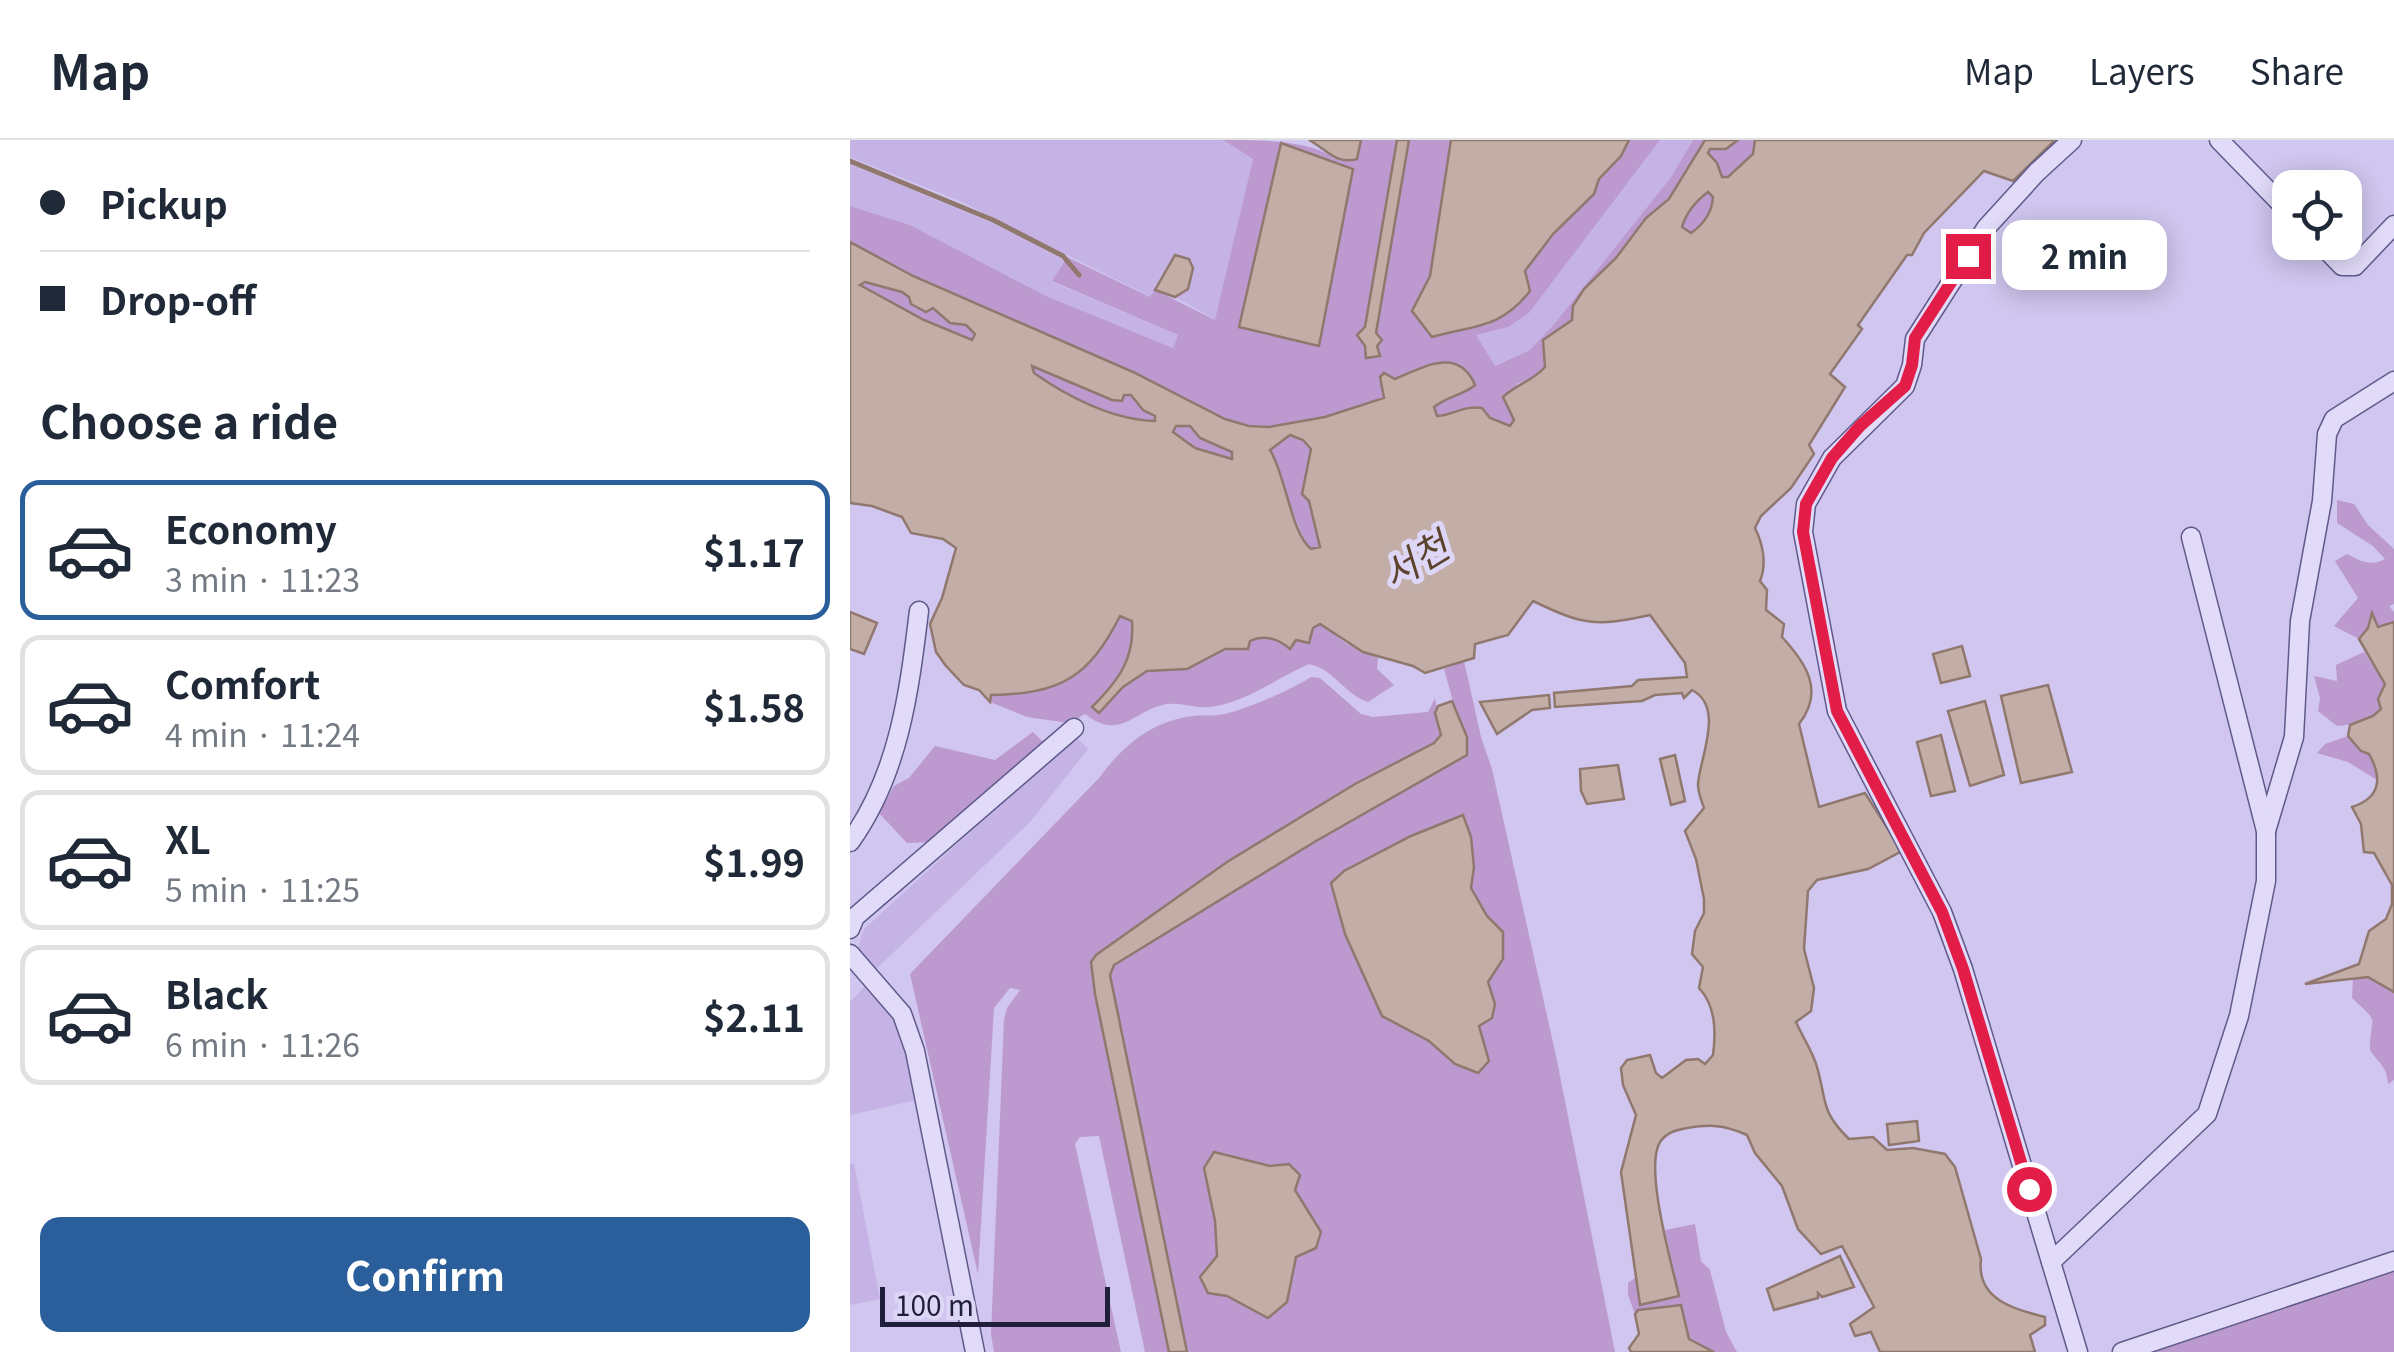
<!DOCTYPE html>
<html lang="en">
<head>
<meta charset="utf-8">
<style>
  :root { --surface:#fff; --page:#f2f2f3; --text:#1f2937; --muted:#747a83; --line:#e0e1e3; --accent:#2a5f9b }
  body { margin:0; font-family:Georgia,"Noto Sans KR",serif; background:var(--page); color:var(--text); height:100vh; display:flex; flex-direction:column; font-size:38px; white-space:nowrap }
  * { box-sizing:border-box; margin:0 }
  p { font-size:32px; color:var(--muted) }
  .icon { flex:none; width:55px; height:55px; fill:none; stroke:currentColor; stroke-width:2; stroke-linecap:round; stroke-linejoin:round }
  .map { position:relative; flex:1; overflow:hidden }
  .details { display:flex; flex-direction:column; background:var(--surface); width:850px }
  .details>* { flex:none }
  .hud { display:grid; align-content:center; height:220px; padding:0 40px; background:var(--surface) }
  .buttons { position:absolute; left:1422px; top:30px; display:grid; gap:20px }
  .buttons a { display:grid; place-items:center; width:90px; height:90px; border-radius:20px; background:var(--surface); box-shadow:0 5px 25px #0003; font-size:50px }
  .scale { position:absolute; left:30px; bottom:25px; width:230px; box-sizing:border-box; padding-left:10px; border:5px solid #201f3b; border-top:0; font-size:28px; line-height:35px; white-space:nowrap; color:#201f3b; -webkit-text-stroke:8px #ded6f6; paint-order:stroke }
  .end { position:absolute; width:45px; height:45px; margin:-22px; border:12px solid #e11d48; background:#fff; box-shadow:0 0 0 5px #fff }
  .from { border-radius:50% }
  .bubble { position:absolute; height:70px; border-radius:20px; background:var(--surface); box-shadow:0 5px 25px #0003; font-size:32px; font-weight:700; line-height:70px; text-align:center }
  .hud b { display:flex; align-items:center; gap:35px; height:95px; font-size:38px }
  .hud b+b { border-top:2px solid var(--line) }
  .hud i { width:25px; height:25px; background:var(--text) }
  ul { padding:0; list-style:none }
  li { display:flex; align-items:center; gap:30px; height:140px; margin:0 20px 15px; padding:0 20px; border:5px solid var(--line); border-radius:20px }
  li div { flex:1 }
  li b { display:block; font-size:38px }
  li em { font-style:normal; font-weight:700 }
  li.on { border-color:var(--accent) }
  li>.icon { width:90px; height:90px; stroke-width:1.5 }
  h2 { padding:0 40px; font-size:45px; line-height:120px }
  .cta { display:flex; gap:20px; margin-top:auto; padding:20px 40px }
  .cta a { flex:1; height:115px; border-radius:20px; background:var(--accent); color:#fff; font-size:40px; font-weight:700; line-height:115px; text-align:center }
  header { display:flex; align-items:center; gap:60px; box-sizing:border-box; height:140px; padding:0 50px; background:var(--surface); border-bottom:2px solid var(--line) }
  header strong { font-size:48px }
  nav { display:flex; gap:55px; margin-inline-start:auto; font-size:35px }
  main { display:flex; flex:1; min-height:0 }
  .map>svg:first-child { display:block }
  .farmland { fill:#c6b3e5 }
  .green { fill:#bc99ce; fill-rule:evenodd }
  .water { fill:#c3aea7; stroke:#91786e; stroke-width:2.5; fill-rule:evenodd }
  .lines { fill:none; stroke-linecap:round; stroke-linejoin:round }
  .stream { stroke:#91786e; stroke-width:5 }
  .minor-casing { stroke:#5e5b8b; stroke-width:21 }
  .minor { stroke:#e1daf9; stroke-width:18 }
  .route { stroke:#e11d48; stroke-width:12 }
  .labels { text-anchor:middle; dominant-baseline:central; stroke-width:10; stroke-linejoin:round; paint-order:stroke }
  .water-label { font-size:38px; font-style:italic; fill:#5b432e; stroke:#ded6f6 }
</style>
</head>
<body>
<header>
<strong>Map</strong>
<nav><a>Map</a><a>Layers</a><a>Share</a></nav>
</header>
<main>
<section class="details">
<div class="hud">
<b><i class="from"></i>Pickup</b>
<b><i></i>Drop-off</b>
</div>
<h2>Choose a ride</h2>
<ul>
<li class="on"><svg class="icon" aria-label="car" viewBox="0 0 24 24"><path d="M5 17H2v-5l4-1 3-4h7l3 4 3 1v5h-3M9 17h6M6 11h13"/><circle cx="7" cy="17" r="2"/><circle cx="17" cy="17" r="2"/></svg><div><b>Economy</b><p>3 min · 11:23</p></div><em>$1.17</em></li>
<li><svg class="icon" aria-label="car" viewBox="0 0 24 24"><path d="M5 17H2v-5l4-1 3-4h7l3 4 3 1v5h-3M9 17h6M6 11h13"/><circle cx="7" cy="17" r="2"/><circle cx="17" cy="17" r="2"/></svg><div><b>Comfort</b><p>4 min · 11:24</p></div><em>$1.58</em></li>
<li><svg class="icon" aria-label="car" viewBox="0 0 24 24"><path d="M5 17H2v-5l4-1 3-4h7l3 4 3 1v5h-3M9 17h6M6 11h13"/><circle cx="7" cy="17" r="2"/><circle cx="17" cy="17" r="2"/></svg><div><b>XL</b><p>5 min · 11:25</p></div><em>$1.99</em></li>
<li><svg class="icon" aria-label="car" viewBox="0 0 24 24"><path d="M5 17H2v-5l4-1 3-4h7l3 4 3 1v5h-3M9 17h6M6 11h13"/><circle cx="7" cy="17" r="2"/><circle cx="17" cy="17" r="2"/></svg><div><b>Black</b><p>6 min · 11:26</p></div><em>$2.11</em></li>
</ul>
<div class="cta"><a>Confirm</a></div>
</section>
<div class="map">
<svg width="1544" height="1212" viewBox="0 0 1544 1212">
  <rect width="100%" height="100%" fill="#d0c6ef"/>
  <g class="farmland">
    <path d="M0 0H373L403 19 366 180 325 157 332 154 324 115 301 157 112 62 0 17Z"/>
    <path d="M810 0H843L821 37 705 183 680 210 644 226 625 195 658 187 679 173Z"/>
    <path d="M0 24 142 83 214 120 202 142 328 195 323 208 196 156 60 85 0 66Z"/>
    <path d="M225 596 238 609 181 681 23 832 6 815 14 789Z"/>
    <path d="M20 841 49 876 71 959 0 975V862Z"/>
    <path d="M4 1023 30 1159 0 1165V1024Z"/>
  </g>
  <g class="green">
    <path d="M373 0C407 0 461 0 484 18H507L511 0H547L515 187 507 195 515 206 516 218 532 200 526 193 559 0H601L580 136 562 171 618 187 638 185 703 94 744 54 749 39 771 16 779 0H810L679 173 658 187 626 195 645 226 680 210 705 183 821 37 843 0H855L819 59 796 78 766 118 734 149 723 166 722 180 693 210 696 227 687 236 667 244 664 280 660 286 640 278 632 268C615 265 604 275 587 276L584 267 607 252 619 251 579 226 545 239 530 238 534 258 475 277 419 287 399 286 375 279 283 232 63 136 0 102V66L60 85 196 156 323 208 328 195 202 141 217 117 300 157 305 150 365 180 403 19Z"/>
    <path d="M888 0H905L907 4C902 17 886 36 872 37L858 13 860 8 876 9Z"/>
    <path d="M858 52 863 57C862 73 854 84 841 93L832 88C836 73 846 61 858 52Z"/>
    <path d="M15 142C39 146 81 160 95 179L116 184 125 194 122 200 74 180 9 144Z"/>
    <path d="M182 226 262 260 281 254 293 270 305 277V282C263 279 219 257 184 233Z"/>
    <path d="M326 286H340L350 298 382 312V319L345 308 323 292Z"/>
    <path d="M440 295 453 300 461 309 452 354 459 361 471 407 461 409C450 400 429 330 420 310Z"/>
    <path d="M1487 360 1504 364 1518 385 1544 409V464L1539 466 1544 472V482L1518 488 1509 499 1484 486 1508 458 1485 421 1497 414C1510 421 1521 427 1535 419L1523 406 1487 383Z"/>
    <path d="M270 475 282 481C285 519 269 541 242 566L297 531 347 524 358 515 385 508 408 497 446 499 470 484 497 504 528 518 527 529 544 545 518 562C495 555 484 529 459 524 427 538 395 563 360 567 345 569 327 561 313 565 282 572 270 601 235 574L219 583 177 577 140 562 141 555C208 554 241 538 270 475Z"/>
    <path d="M1514 512 1535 544 1529 559 1531 569C1518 580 1503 585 1487 586L1468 571 1470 558 1464 536 1487 541 1486 525Z"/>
    <path d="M614 521 631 597 642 629 706 916 765 1212H337L260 835 264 825 466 701 616 615C611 585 602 558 594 529ZM613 675 621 697 624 727 621 747 637 776 653 792V819L637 842 645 864 629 886 632 906 628 933 605 925 579 901 532 876 495 794 481 743 561 696ZM401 1021 450 1035 445 1050 455 1069 466 1108 446 1117 437 1162 417 1178 377 1156 358 1153 350 1136 367 1116 365 1081 354 1029Z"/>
    <path d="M461 537 470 538 511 574 523 577 578 572 585 558 591 595 584 603 505 644 377 722 246 815 241 822 245 854 319 1212H295L249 996 230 997 225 1004 271 1212H144L141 1194 154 880 157 868 170 850 160 848 144 868 128 1134 60 834 249 638C271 608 298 584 336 577 349 574 362 577 375 574 397 569 441 550 461 537Z"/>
    <path d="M183 592 193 602 84 702 57 703 29 673 44 646 59 638 85 606 145 620Z"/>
    <path d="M1498 596 1519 614 1529 641 1498 622 1467 613 1475 604Z"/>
    <path d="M1510 837 1528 840 1544 852V940L1538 944C1537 926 1529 924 1520 910 1520 873 1532 886 1502 858L1503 838Z"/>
    <path d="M845 1084 851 1121 860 1130 876 1192 887 1212H864L839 1199 831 1165 788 1170 785 1174 778 1155V1143L786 1137 790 1165 829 1156 815 1090Z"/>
    <path d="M1544 1129V1212H1303L1325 1201Z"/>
  </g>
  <g class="water">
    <path d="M459 0H511L507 19C486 25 476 9 459 0Z"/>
    <path d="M547 0H559L526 193 532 200 527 206 530 216 516 218 515 206 507 195 515 187Z"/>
    <path d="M601 0H779L771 16 749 39 744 54 703 94 675 131 680 151C650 189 625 185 582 197L562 171 580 136Z"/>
    <path d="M855 0H888L876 9H860L858 13 867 23 872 37H878L903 14 905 0H1205L1163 41 1134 31 1074 93 1062 115H1057L1008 185 1012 189 980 234 995 247 959 305 964 314 941 348 911 376 905 388C913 404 917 424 910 441L917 450 916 470 934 484 932 497C956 523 975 551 949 584L969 667 1015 653 1052 711 1018 729 967 740 958 751 954 809 964 848 961 871 946 882C952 896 963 912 967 927 977 961 970 971 999 999L1023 997 1037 1010 1063 1008 1095 1014 1105 1027 1131 1119C1126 1159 1163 1169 1195 1177V1185L1180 1195 1185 1212H1030L1021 1192 1005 1196 1000 1184 1024 1167 992 1106 971 1114 948 1089 932 1046 905 1013 897 995C874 985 861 984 837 988 826 990 817 992 810 1002 794 1028 822 1125 829 1156L790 1165 771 1032 786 975 773 945 771 928 777 920 800 915 806 933 812 938 836 920 848 919 855 924 863 915C866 892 866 866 849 848L853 827 842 814 845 791 854 773V759L846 719 835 691 854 668C851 659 848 653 848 644 850 617 875 567 842 550L834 558 832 553 805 555 792 561 705 567 704 553 782 546 788 540 837 537 835 523 800 475C745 487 733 485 683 461L658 495 625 504 624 518 575 533 563 526 513 512 470 484 463 488 459 503 446 500 440 509C429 499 414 494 400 501L398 509H375L337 529 297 531 273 547 249 573 242 567C268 541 285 519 282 481L270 476C239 537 211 554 141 555L140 562 129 550 114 545 96 526 86 512 80 484 92 458 106 408 93 399 61 393 52 377 22 366 0 363V102L63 136 283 232 375 279 399 286 419 287 475 277 534 258 530 237 534 233 545 239C575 226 609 207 625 245 614 255 597 256 584 267L587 276C604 275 614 265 632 268L640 278 660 286 664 280 653 257C667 244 683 241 695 227L693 200 722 180 723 166 734 149 766 118 796 78 819 59ZM858 52 863 57C862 72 854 84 841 93L832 87C836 73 846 61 858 52ZM15 142 52 152 59 157 61 164 76 172 83 168 100 183 116 185 125 194 122 200 74 180 10 145ZM182 226 262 260 272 261 274 255H281L293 270 305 276V281C263 280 218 257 184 233ZM326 286H340L350 298 382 312V319L345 308 323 292ZM440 295 453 300 461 309 452 354 459 361 470 407 461 409C441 393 436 336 420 310Z"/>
    <path d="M431 3 503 29 469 206 389 187Z"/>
    <path d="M325 115 339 119 343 128 338 149 325 157 305 150Z"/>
    <path d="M0 472 27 483 14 514 0 509Z"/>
    <path d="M1522 473 1528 487 1544 482V852L1518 837 1455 844 1509 824 1519 791 1536 779 1542 764V745L1524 713 1514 712 1511 684 1502 667C1530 658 1533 639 1519 614L1511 611 1498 596 1500 585 1523 576 1531 569 1528 559 1535 544 1509 499 1518 488Z"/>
    <path d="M1112 506 1120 536 1091 543 1083 514Z"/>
    <path d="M1198 545 1222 632 1171 643 1151 556Z"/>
    <path d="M699 555 700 568 682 570 647 594 630 562Z"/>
    <path d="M602 561 617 597V615L466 701 264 825 260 835 337 1212H319L245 854 241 822 246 815 377 722 505 644 584 603 591 595 585 573 588 566Z"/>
    <path d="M1135 561 1154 635 1120 646 1098 571Z"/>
    <path d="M1091 595 1105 651 1081 656 1067 602Z"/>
    <path d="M825 615 835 661 821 665 810 619Z"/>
    <path d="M768 625 774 659 737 664 731 651 730 629Z"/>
    <path d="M613 675 621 697 624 727 621 748 637 776 653 792V819L638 842 645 864 642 878 629 886 639 921 628 933 605 924 579 901 532 876 495 794 481 743 494 731 561 696Z"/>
    <path d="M1067 981 1069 1001 1039 1005 1037 984Z"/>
    <path d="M364 1012 420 1026 439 1024 450 1035 445 1050 471 1092 466 1108 446 1117 437 1162 418 1178 377 1156 358 1153 350 1137 367 1116 365 1081 354 1028Z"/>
    <path d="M990 1116 1004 1147 972 1157 968 1153V1158L924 1170 917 1149Z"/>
    <path d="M831 1165 839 1199 864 1212H781L779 1208 789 1194 785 1174 788 1170Z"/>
  </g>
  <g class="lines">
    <path class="stream" d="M0 21 143 80 213 116 229 135"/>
    <g class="minor-casing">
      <g id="minor">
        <path d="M1222 0 1187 32 1136 88 1065 199 1062 225 1055 246 982 318 956 364 953 392 987 571 1092 772 1113 829 1228 1212"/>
        <path d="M1369 0 1440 73"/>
        <path d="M1469 102 1492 126H1505L1544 85"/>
        <path d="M1416 691 1444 597 1450 481 1472 361 1477 294 1484 279 1544 241"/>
        <path d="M0 702C49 634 59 553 69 471"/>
        <path d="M0 789 5 777 224 588"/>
        <path d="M0 814 52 874 65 911 125 1212"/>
        <path d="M1201 1122 1357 974 1389 876 1416 741V691L1341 397"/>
        <path d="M1272 1212 1544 1121"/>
      </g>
    </g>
    <use href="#minor" class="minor"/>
  </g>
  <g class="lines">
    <path class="route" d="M1118 116 1065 198 1062 225 1055 246 1010 286 982 318 956 364 953 392 987 571 1092 772 1113 829 1179 1049"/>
  </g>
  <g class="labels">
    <g class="water-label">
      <text transform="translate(564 418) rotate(-31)">서천</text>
    </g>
  </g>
</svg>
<div class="buttons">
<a><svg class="icon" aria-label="locate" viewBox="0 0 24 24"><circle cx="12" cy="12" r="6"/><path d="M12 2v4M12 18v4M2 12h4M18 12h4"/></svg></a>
</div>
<div class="scale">100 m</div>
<i class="end from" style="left:1179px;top:1049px"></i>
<i class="end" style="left:1118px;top:116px"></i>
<div class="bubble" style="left:1152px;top:80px;width:165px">2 min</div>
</div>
</main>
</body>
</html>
